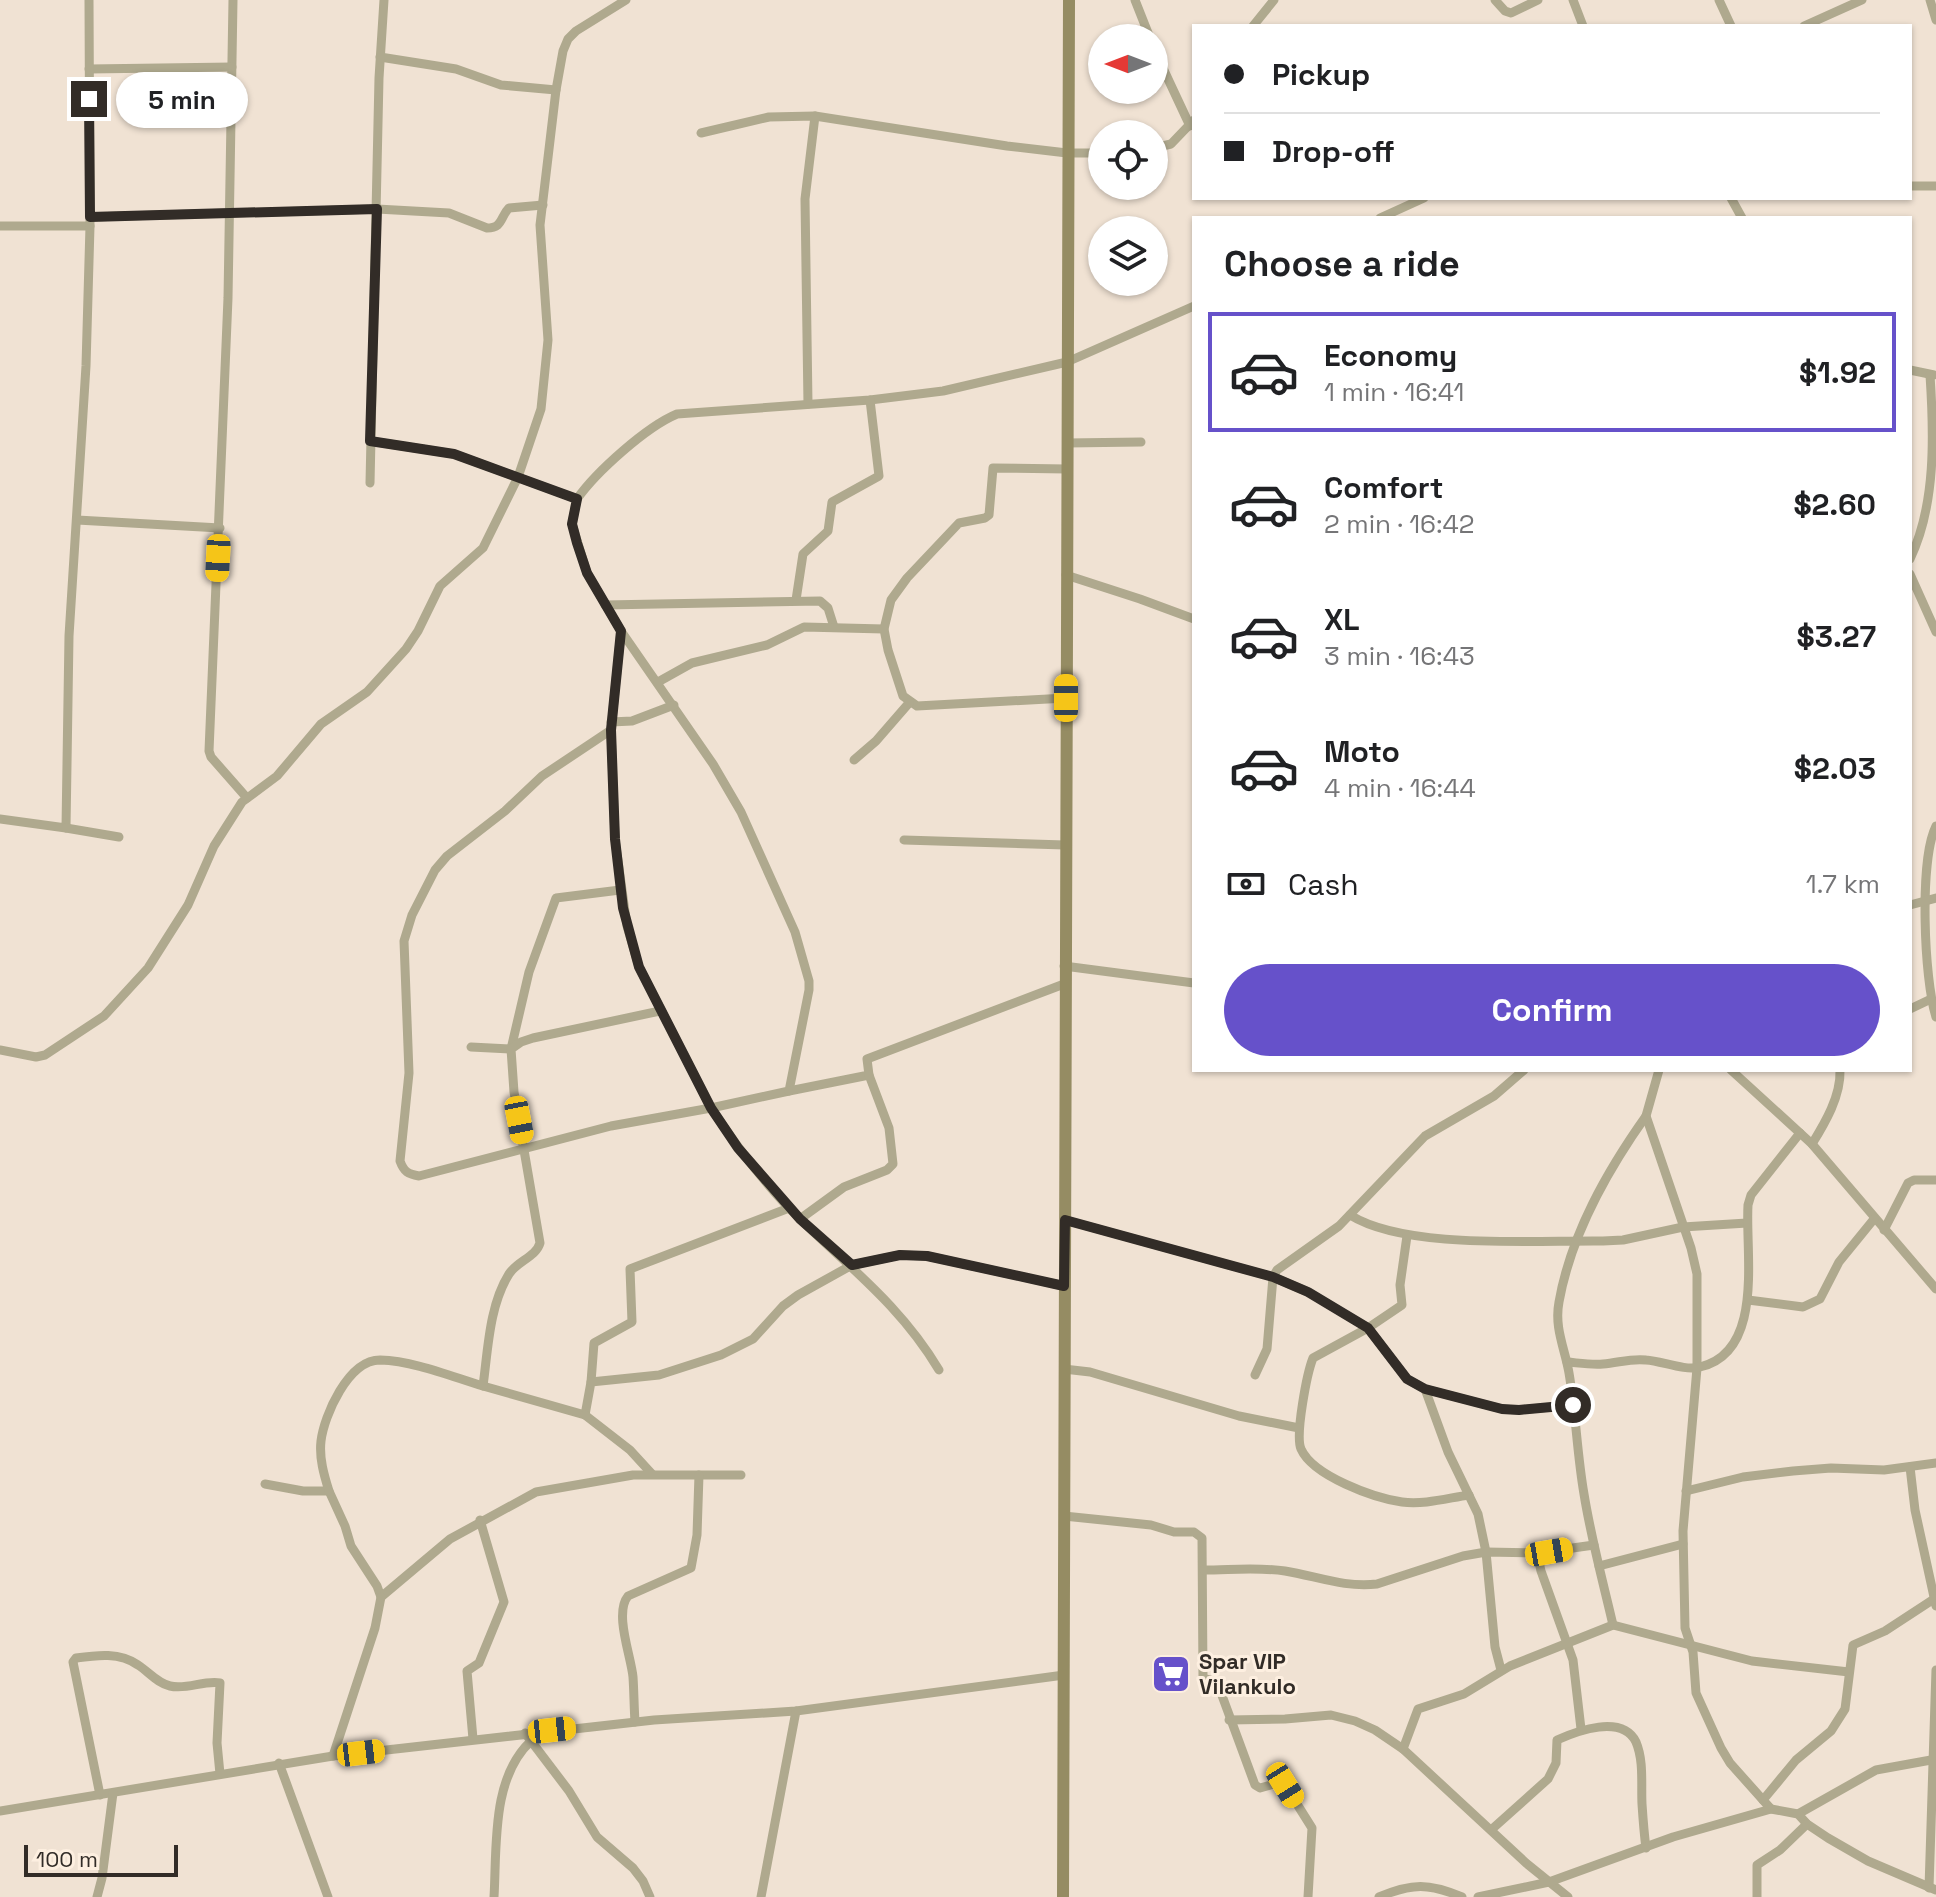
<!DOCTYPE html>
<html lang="en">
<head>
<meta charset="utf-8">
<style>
  :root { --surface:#fff; --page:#f6f6f6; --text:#202124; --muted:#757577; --line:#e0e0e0; --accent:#6651ca }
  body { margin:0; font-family:"Space Grotesk",sans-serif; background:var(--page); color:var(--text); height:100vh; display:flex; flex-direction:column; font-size:30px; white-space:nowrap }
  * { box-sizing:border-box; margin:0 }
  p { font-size:26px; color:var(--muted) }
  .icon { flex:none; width:44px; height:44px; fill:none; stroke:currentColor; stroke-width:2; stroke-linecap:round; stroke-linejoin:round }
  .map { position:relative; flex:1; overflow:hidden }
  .panel { position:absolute; left:1192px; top:216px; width:720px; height:856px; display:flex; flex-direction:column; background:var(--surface); border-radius:0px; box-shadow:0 2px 6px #0004 }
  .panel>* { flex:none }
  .hud { position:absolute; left:1192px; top:24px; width:720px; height:176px; border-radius:0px; box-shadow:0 2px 6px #0004; display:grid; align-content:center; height:176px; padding:0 32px; background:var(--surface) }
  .needle { width:52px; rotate:270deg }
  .fabs { position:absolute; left:1088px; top:24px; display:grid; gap:16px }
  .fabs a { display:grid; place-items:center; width:80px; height:80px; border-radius:50%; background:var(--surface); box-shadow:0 2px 6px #0004; font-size:40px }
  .scale { position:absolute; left:24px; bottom:20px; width:154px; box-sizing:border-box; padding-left:8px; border:4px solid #322c27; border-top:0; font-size:22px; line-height:28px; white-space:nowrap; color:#322c27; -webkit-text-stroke:6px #fdefe0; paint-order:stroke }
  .end { position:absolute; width:36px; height:36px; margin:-18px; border:10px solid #322c27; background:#fff; box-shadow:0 0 0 4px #fff }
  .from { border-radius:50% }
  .bubble { position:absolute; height:56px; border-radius:28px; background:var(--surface); box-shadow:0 2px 6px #0004; font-size:26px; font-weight:800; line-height:56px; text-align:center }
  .car { position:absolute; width:24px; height:48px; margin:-24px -12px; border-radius:10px; box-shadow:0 0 6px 2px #0007; background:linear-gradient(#f5c518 24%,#345 0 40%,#f5c518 0 76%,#345 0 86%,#f5c518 0) }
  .hud b { display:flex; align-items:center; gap:28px; height:76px; font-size:30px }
  .hud b+b { border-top:2px solid var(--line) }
  .hud i { width:20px; height:20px; background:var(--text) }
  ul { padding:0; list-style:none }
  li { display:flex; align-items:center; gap:24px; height:120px; margin:0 16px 12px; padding:0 16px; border:4px solid transparent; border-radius:0px }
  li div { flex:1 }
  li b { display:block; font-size:30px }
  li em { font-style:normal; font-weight:800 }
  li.selected { border-color:var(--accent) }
  li>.icon { width:72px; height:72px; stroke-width:1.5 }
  h2 { padding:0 32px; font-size:36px; line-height:96px }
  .pay { display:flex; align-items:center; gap:20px; height:88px; padding:0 32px; font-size:30px }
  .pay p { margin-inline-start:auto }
  .action { display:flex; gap:16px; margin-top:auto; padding:16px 32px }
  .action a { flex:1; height:92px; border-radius:48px; background:var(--accent); color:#fff; font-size:32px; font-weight:800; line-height:92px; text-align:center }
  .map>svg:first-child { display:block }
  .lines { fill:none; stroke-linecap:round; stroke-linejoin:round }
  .minor { stroke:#afa98e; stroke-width:9 }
  .secondary { stroke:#958c63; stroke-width:12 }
  .route { stroke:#322c27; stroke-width:10 }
  .labels { text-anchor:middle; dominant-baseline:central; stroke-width:6; stroke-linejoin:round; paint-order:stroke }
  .poi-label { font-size:22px; font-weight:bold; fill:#322c27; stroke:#fdefe0; text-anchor:start }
</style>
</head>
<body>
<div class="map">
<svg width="1936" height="1897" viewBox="0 0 1936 1897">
  <rect width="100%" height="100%" fill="#f0e2d3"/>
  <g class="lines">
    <g class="minor">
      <path d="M233 0 228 298 209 751 211 757 247 798"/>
      <path d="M1135 0 1150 38"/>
      <path d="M1495 0 1505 11 1511 13 1538 0"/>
      <path d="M1573 0 1583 26"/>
      <path d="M1719 0 1731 26"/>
      <path d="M1930 0 1936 20"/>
      <path d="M1253 26 1274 0"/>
      <path d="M1804 26 1862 0"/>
      <path d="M1154 49 1190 126"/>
      <path d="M380 57 456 69 501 85 556 90"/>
      <path d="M89 69 232 67"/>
      <path d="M701 133 769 117 815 116 1007 146 1067 153H1102"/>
      <path d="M1154 148 1171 144 1194 120"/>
      <path d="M1910 186H1936"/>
      <path d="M1731 198 1742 218"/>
      <path d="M90 217 377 209 449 213 487 228C503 228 500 217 509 208L543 205"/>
      <path d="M1380 218 1424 198"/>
      <path d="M0 226H90"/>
      <path d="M1910 370 1934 375"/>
      <path d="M808 404 805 199 815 116"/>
      <path d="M370 441 454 454 577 499C596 472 646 427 677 414L870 400 943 391 1067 362 1194 306"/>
      <path d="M1067 443 1141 442"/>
      <path d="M370 483 379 78 384 0"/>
      <path d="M577 499 572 524 587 573 621 631 713 764 741 812 795 932 809 981V990L789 1091 711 1108C737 1147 765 1185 799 1218 850 1268 901 1306 939 1370"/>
      <path d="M77 520 220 528"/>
      <path d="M1910 559C1936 505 1934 435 1930 375"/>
      <path d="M1910 574 1936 632"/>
      <path d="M1066 575 1140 599 1194 619"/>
      <path d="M796 600 803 554 828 531 832 502 879 476 870 400"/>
      <path d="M605 605 820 601 828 608 834 627"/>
      <path d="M658 682 692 663 767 645 804 627 884 629"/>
      <path d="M1066 698 917 706 903 696 888 650 884 629 891 600 907 578 959 523 985 518 989 515 993 468 1067 469"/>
      <path d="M611 722 632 721 674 705"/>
      <path d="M611 730 542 776 505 811 447 856 435 870 412 915 404 941 409 1073 400 1161C404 1172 408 1174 419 1176L611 1126 711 1108 639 967 627 926 615 839 611 730 621 631"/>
      <path d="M854 760 876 741 909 703"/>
      <path d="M0 819 66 828 69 636 86 366 90 226 89 0"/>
      <path d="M1936 826C1919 860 1924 980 1936 1017"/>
      <path d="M66 828 119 837"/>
      <path d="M904 840 1065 845"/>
      <path d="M1910 905 1936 898"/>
      <path d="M1064 966 1194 983"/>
      <path d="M1910 1009 1931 999"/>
      <path d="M471 1047 511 1049 529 972 556 898 620 890"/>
      <path d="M0 1050 36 1057 45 1055 104 1016 148 968 188 905 214 846 242 802 277 776 321 724 367 692 406 649 418 631 440 586 483 548 518 477 541 409 548 340 540 225 556 90 563 51 568 39 576 31 626 0"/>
      <path d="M1659 1070 1646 1116 1691 1248 1697 1274V1368L1683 1531 1685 1628 1693 1652 1696 1693 1721 1748 1730 1763 1771 1809"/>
      <path d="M1731 1070 1812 1144 1936 1289"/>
      <path d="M789 1091 869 1075 867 1059 1064 984"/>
      <path d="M1812 1144C1825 1123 1841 1096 1840 1070"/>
      <path d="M1350 1215C1406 1250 1535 1240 1603 1241L1623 1240 1683 1227 1747 1223"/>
      <path d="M800 1219 844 1187 887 1170 893 1164 889 1128 869 1075"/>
      <path d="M1065 1220 1273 1277 1308 1292 1368 1328 1407 1379 1425 1389 1502 1409 1519 1410 1573 1405"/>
      <path d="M1884 1230 1908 1183 1914 1180H1936"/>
      <path d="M1407 1236 1400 1285 1402 1305 1368 1328 1313 1358C1307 1373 1295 1435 1301 1449 1313 1476 1374 1498 1402 1502 1424 1505 1448 1498 1469 1495"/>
      <path d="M1748 1300 1803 1307 1820 1299 1839 1262 1874 1219"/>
      <path d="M1567 1362C1579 1363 1591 1365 1603 1364 1618 1363 1631 1358 1646 1360 1662 1361 1684 1371 1700 1367 1765 1352 1745 1253 1748 1205L1751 1195 1800 1133"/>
      <path d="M1064 1369 1090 1372 1239 1416 1299 1428"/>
      <path d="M1255 1375 1267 1349 1273 1277 1277 1270 1339 1226 1425 1136 1494 1096 1524 1070"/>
      <path d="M591 1382 594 1343 632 1322 630 1269 789 1208"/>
      <path d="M483 1386 585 1415 591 1382 659 1375 721 1355 753 1339 783 1306 798 1295 852 1265 900 1255 927 1256 1064 1286"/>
      <path d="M1425 1389 1448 1452 1478 1514 1486 1552 1495 1647 1501 1670"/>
      <path d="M585 1415 630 1450 652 1474"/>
      <path d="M1910 1467 1915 1510 1936 1606"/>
      <path d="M265 1484 303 1491H329C324 1475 319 1458 321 1441 324 1416 348 1360 380 1360 414 1361 450 1376 483 1386 488 1350 489 1306 509 1274 517 1261 536 1257 540 1243L514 1092 511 1049 521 1042 533 1038 660 1011"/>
      <path d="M329 1491 345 1526 351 1546 377 1586 381 1597 450 1539 536 1492 633 1475H741"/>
      <path d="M1686 1491 1743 1477 1793 1471 1831 1468 1884 1470 1936 1463"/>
      <path d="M1064 1516 1151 1525 1174 1532H1194L1202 1538 1203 1678 1217 1682 1255 1785 1260 1788 1281 1782 1285 1785 1312 1828 1308 1897"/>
      <path d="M1537 1553 1541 1571 1573 1660 1581 1729"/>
      <path d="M1599 1566 1683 1544"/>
      <path d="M1204 1570C1230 1570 1259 1567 1285 1571 1316 1576 1345 1588 1377 1584L1463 1556 1486 1552 1537 1553 1594 1545"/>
      <path d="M1613 1625C1603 1582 1591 1538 1584 1494 1577 1454 1576 1414 1569 1373 1565 1349 1554 1328 1559 1302 1571 1234 1607 1171 1646 1116"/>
      <path d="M1229 1720 1285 1719 1331 1715 1355 1721 1375 1730 1403 1749 1526 1863 1568 1897"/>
      <path d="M635 1722C634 1707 634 1692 633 1677 631 1656 614 1613 628 1596L691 1568 697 1535 699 1475"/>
      <path d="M525 1733 569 1791 597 1837 633 1868 643 1881 650 1897"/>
      <path d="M473 1739 467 1671 479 1663 504 1602 480 1520"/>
      <path d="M1403 1749 1418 1709 1464 1694 1510 1666 1613 1625 1752 1661 1849 1672"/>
      <path d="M333 1756 375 1628 381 1597"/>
      <path d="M279 1763 328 1897"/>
      <path d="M100 1795 73 1662 76 1658C97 1655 120 1652 138 1665 149 1672 157 1683 170 1686 187 1690 204 1680 220 1683L217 1743 220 1774"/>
      <path d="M1763 1800 1796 1760 1831 1731 1845 1709 1853 1645 1885 1631 1934 1599"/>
      <path d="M0 1811 333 1756 654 1720 796 1711 1064 1675"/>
      <path d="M1798 1814 1876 1770 1931 1760"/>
      <path d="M1491 1830 1548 1779 1556 1763 1557 1740C1577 1731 1622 1714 1636 1742 1644 1761 1641 1784 1642 1804 1643 1819 1644 1833 1646 1848"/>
      <path d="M1929 1888 1936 1670"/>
      <path d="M97 1897 102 1878 113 1793"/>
      <path d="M494 1897C497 1847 491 1778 531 1741"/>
      <path d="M761 1897 796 1711"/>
      <path d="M1379 1897C1412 1883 1429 1883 1462 1897"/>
      <path d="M1478 1897 1549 1882 1673 1837 1771 1809 1798 1814 1807 1824 1828 1838 1868 1861 1936 1890"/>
      <path d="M1757 1897V1865L1780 1850 1807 1824"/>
    </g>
    <path class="secondary" d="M1063 1897 1069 0"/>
  </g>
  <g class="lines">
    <path class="route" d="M89 99 90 217 377 209 370 441 454 454 577 499 572 524 577 543 587 573 621 631 611 730 615 839 623 908 639 967 711 1108 738 1148 800 1219 852 1265 900 1255 927 1256 1064 1286 1065 1220 1273 1277 1308 1292 1368 1328 1407 1379 1425 1389 1502 1409 1519 1410 1573 1405"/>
  </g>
  <defs>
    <g id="supermarket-square" transform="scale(2)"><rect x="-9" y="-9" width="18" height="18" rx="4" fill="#6651ca" stroke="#fdefe0"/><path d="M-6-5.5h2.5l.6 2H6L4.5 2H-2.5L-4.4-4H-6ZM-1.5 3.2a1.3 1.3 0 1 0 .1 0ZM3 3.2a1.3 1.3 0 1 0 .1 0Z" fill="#fff"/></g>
  </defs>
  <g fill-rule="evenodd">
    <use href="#supermarket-square" x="1171" y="1674"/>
  </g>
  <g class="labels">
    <g class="poi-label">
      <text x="1199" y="1661">Spar VIP<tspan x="1199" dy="25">Vilankulo</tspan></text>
    </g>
  </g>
</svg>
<div class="fabs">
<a><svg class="needle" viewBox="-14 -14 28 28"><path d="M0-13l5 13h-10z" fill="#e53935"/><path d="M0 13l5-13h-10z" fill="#757577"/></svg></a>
<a><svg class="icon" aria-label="locate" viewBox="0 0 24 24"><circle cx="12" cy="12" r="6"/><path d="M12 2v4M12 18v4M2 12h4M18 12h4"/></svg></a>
<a><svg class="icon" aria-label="layers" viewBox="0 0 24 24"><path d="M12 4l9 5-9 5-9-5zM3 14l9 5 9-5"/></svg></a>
</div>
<div class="scale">100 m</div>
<i class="end from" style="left:1573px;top:1405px"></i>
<i class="end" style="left:89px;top:99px"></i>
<div class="bubble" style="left:116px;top:72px;width:132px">5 min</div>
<i class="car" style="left:218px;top:558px;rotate:183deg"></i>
<i class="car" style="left:1066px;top:698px;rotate:0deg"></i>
<i class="car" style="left:519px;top:1120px;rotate:169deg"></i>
<i class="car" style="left:1549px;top:1552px;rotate:80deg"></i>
<i class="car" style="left:552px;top:1730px;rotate:84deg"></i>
<i class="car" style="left:361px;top:1753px;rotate:83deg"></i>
<i class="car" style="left:1285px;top:1785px;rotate:148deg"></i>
<div class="hud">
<b><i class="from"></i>Pickup</b>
<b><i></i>Drop-off</b>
</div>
<section class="panel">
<h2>Choose a ride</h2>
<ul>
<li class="selected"><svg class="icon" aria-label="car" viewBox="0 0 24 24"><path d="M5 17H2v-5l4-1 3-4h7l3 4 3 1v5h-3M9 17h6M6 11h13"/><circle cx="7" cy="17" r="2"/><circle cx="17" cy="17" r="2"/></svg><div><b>Economy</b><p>1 min · 16:41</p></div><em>$1.92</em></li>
<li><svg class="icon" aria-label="car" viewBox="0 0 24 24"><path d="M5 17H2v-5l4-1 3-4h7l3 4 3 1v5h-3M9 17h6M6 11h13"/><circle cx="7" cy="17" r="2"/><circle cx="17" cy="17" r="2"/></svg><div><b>Comfort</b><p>2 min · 16:42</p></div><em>$2.60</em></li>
<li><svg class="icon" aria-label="car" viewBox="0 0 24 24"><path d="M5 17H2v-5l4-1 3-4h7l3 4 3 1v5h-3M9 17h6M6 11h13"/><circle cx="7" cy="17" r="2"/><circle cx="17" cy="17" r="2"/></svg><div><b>XL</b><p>3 min · 16:43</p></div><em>$3.27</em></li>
<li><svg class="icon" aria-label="car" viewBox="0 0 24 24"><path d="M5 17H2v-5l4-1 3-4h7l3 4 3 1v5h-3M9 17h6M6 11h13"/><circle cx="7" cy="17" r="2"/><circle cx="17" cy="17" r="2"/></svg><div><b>Moto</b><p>4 min · 16:44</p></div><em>$2.03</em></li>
</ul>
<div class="pay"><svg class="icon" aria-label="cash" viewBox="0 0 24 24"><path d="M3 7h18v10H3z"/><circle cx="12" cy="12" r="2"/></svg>Cash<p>1.7 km</p></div>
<div class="action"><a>Confirm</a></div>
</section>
</div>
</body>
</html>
